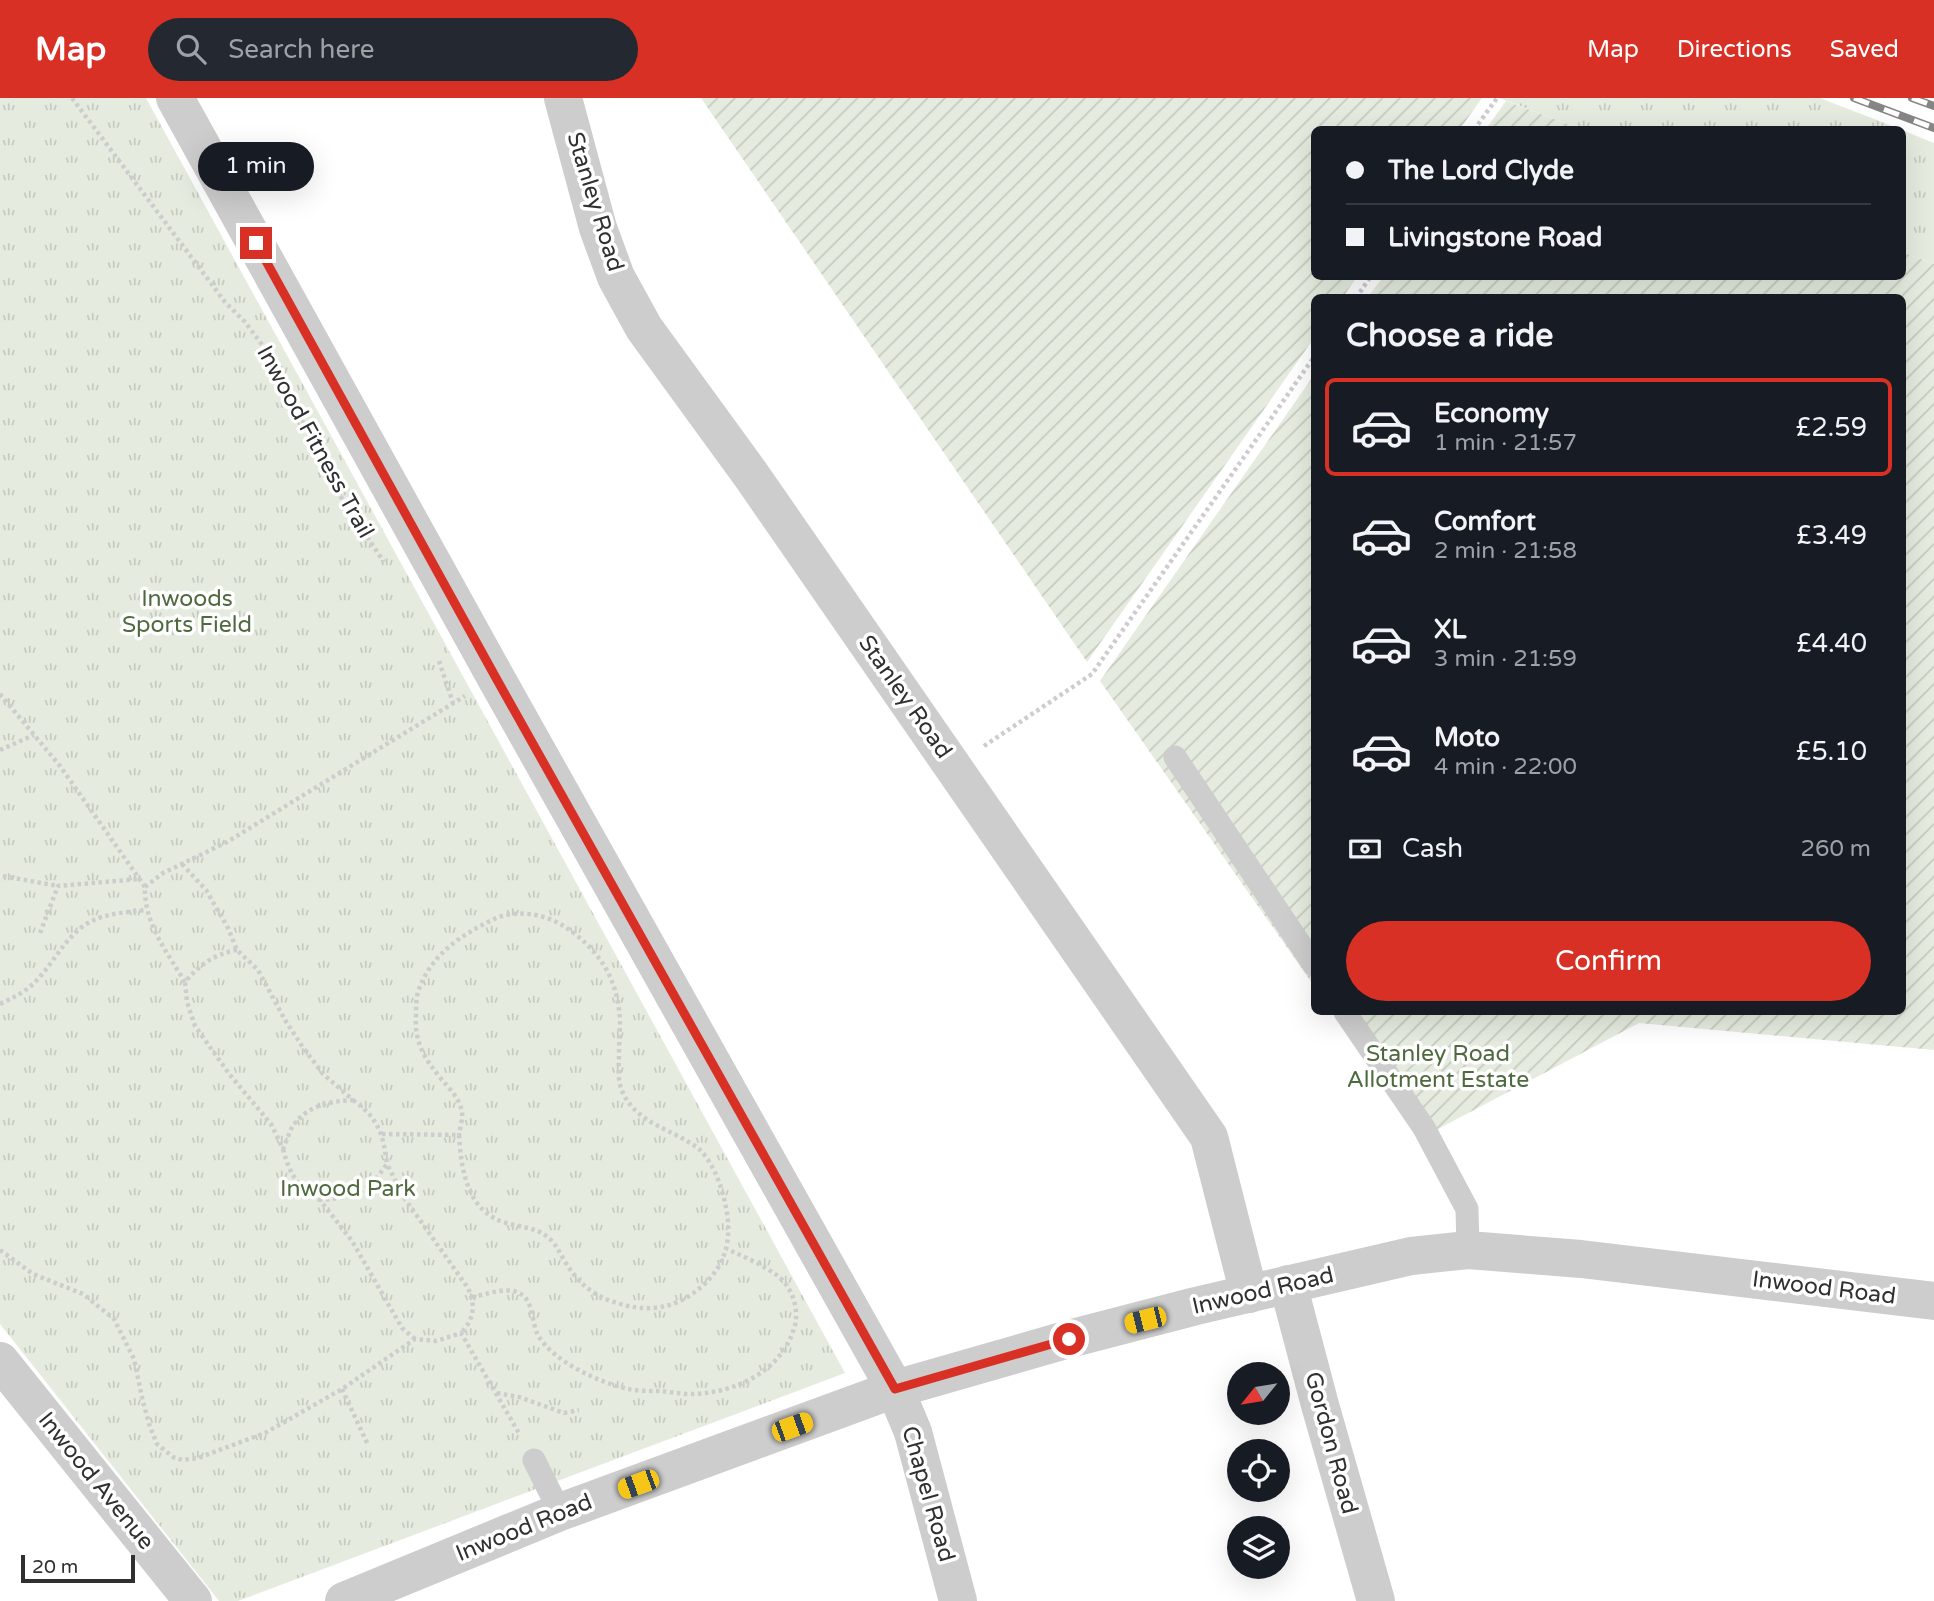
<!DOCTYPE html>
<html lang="en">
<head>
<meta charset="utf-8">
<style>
  :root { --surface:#171b24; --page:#242831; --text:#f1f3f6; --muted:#9ea1a6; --line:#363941; --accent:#d93025 }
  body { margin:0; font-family:"Varela Round",sans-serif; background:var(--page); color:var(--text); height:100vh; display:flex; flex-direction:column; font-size:26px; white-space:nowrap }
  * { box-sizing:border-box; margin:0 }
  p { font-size:23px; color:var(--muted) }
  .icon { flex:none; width:38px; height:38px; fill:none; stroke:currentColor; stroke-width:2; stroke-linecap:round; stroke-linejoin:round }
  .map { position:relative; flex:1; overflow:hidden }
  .panel { position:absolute; left:1311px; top:196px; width:595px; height:721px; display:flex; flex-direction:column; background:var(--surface); border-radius:10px; box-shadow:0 7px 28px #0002 }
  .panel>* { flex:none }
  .hud { position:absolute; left:1311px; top:28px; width:595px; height:154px; border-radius:10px; box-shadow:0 7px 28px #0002; display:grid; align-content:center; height:154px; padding:0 35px; background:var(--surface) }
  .needle { width:46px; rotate:240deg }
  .buttons { position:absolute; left:1227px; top:1264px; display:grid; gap:14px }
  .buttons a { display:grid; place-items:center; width:63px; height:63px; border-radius:50%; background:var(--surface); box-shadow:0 7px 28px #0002; font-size:35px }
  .scale { position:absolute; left:21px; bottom:18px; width:114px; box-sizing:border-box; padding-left:7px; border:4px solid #303030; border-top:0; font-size:19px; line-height:24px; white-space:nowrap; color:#303030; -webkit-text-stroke:5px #fff; paint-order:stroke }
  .end { position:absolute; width:32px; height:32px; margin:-16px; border:9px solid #d93025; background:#fff; box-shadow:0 0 0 4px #fff }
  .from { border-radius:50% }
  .bubble { position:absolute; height:49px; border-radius:24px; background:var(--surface); box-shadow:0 7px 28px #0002; font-size:23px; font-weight:600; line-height:49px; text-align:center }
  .car { position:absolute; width:21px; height:42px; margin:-21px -10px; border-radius:9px; box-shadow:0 0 5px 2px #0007; background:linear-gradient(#f5c518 24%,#345 0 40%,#f5c518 0 76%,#345 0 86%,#f5c518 0) }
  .hud b { display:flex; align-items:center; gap:24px; height:66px; font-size:26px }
  .hud b+b { border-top:2px solid var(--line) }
  .hud i { width:18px; height:18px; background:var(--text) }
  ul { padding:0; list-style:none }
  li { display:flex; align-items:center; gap:21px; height:98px; margin:0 14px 10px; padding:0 21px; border:4px solid transparent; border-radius:10px }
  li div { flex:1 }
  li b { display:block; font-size:26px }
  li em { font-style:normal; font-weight:600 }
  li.on { border-color:var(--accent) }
  li>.icon { width:63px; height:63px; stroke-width:1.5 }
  h2 { padding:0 35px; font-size:32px; line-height:84px }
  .pay { display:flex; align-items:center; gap:18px; height:77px; padding:0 35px; font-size:26px }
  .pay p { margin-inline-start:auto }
  .cta { display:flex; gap:14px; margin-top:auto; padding:14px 35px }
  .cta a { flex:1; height:80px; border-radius:42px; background:var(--accent); color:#fff; font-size:28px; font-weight:600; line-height:80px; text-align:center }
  header { display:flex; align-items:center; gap:42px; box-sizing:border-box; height:98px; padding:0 35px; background:var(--accent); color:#fff }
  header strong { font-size:33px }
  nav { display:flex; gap:38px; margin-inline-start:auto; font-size:24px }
  .search { width:490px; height:63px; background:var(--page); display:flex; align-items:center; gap:18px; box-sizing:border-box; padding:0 24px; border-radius:38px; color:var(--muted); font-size:26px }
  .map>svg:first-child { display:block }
  .grass { fill:url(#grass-tufts) }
  .garden { fill:url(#garden-furrows) }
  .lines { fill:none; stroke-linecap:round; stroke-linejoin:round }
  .path { stroke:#cdcdcd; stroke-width:4.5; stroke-dasharray:3.5 3.5; stroke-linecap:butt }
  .service { stroke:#cdcdcd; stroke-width:23 }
  .minor { stroke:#cdcdcd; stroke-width:38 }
  .tertiary { stroke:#cdcdcd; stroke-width:38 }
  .rail-casing { stroke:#858585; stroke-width:8 }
  .rail { stroke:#fff; stroke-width:5; stroke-dasharray:16; stroke-linecap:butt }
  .route { stroke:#d93025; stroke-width:9 }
  .labels { text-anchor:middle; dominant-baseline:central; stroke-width:7; stroke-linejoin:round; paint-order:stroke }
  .street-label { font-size:23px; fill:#303030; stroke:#fff }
  .park-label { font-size:23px; fill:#506a3f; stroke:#fff }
</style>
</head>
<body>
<header>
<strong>Map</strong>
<div class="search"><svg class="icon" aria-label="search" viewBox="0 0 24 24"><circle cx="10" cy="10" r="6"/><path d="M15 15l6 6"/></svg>Search here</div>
<nav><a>Map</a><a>Directions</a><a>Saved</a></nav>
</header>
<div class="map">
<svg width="1934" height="1503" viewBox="0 0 1934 1503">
  <defs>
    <pattern id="grass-tufts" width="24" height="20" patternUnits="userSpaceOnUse" patternTransform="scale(1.75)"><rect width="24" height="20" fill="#e5ecdf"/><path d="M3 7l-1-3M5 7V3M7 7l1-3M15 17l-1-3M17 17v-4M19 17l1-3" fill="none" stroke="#c5cbc0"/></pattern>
    <pattern id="garden-furrows" width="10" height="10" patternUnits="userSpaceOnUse" patternTransform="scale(1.75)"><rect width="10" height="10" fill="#e5ecdf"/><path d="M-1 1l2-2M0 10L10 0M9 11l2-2" fill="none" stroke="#c5cbc0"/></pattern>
  </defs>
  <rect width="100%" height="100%" fill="#fff"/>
  <g class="grass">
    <path d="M0 0H146L845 1275 238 1503H219L0 1226Z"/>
    <path d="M1499 0H1820L1900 31H1581Z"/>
    <path d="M1902 32 1934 45V166L1902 154Z"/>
  </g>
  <g class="garden">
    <path d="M701 0H1482L1460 31 1314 32V178L1357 179 1343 199 1314 200V240L1087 564Z"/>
    <path d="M1506 3 1581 31H1486Z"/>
    <path d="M1902 154 1934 166V952L1639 925 1421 1040 1332 914H1902V200L1368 199 1383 179 1902 178Z"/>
    <path d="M1314 277V888L1100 583Z"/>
  </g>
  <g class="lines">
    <g class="path">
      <path d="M72 0 225 204 245 224 269 256"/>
      <path d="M1474 32 1497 0"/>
      <path d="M1356 200 1371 178"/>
      <path d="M285 285 324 369 345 406 384 464"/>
      <path d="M439 563 453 605"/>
      <path d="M0 596 60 668 145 789C144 826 167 854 185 884"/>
      <path d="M984 648 1092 576 1314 259"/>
      <path d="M0 652 34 637"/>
      <path d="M182 766 206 792 228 830 237 852 258 872 285 922 302 948 323 976 353 1002C330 1003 306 1008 292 1029 289 1036 286 1044 283 1051L271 1026 230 977 195 928 187 904 185 884C200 866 215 856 237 852"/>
      <path d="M3 778 58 788"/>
      <path d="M145 789 163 775 227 744 465 598"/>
      <path d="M40 835 58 788 139 781"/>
      <path d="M0 906C14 899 26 894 37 882 54 864 66 838 88 825 105 815 128 814 147 812"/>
      <path d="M353 1002C379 1021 383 1036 387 1066"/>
      <path d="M382 1036 459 1037C461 1071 467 1114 506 1125 523 1130 539 1129 552 1143 557 1149 560 1155 564 1162 576 1182 591 1197 614 1204 640 1213 665 1213 689 1198 731 1171 735 1134 721 1090 717 1077 709 1060 699 1051 675 1032 637 1026 623 995 617 984 619 969 619 957 619 945 620 934 620 923 618 879 598 850 562 827 542 815 513 811 492 822 459 838 430 858 418 894 416 901 416 909 416 917 414 945 425 961 442 982 449 990 458 999 461 1010 464 1018 460 1029 459 1037"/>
      <path d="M283 1051C290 1077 297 1088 320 1102"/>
      <path d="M0 1152 33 1176 83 1196 114 1221 134 1261 143 1304 150 1329 157 1346 173 1359 182 1362 198 1360 265 1335 342 1291 415 1241 436 1243 461 1235 520 1337"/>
      <path d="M472 1199C485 1197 507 1188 519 1195 534 1202 531 1224 538 1237 552 1263 600 1285 628 1291 638 1293 649 1293 660 1293 670 1294 681 1296 692 1296 736 1295 783 1273 795 1227 799 1210 792 1190 779 1179 764 1167 744 1159 727 1151"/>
      <path d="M415 1241 402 1230 352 1143 320 1102C356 1099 366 1096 387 1066L405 1101 468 1190C476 1208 474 1221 461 1235"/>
      <path d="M342 1291 368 1347"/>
      <path d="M497 1295 519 1299 564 1315 579 1312"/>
    </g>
    <g class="service">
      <path d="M1175 659 1314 867"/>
      <path d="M1345 914 1424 1030 1467 1111 1468 1152"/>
      <path d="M534 1362 560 1414"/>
    </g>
    <g class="minor">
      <path d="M175 0 496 580 895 1291 913 1334 958 1503"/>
      <path d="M563 0 598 130 616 179 644 230 751 377 1209 1039 1249 1196"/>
      <path d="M1288 1186 1320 1307 1376 1503"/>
      <path d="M0 1263 193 1503"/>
    </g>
    <path class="tertiary" d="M344 1503 560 1414 895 1291 1069 1241 1196 1208 1411 1158 1468 1152 1581 1161 1934 1203"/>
    <g class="rail-casing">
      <g id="rail">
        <path d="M1854 0 1934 30"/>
        <path d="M1912 0 1934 8"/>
      </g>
    </g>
    <use href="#rail" class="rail"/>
  </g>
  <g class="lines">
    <path class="route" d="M256 145 496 580 895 1291 1069 1241"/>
  </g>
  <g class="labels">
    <g class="street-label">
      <text transform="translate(595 104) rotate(73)">Stanley Road</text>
      <text transform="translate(315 344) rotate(61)">Inwood Fitness Trail</text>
      <text transform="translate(905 599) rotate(55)">Stanley Road</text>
      <text transform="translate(1824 1190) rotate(7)">Inwood Road</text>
      <text transform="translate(1263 1193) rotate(-13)">Inwood Road</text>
      <text transform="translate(1331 1345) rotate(75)">Gordon Road</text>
      <text transform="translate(96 1383) rotate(51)">Inwood Avenue</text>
      <text transform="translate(928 1396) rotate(74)">Chapel Road</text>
      <text transform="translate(524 1430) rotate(-22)">Inwood Road</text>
    </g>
    <g class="park-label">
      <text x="187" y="501">Inwoods<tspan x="187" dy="26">Sports Field</tspan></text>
      <text x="1438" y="956">Stanley Road<tspan x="1438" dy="26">Allotment Estate</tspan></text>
      <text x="348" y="1091">Inwood Park</text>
    </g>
  </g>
</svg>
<div class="buttons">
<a><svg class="needle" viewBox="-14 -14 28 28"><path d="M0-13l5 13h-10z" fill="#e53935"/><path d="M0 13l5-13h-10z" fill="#9ea1a6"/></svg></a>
<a><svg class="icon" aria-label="locate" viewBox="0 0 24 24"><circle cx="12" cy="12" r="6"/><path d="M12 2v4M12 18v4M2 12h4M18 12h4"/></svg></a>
<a><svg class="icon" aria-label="layers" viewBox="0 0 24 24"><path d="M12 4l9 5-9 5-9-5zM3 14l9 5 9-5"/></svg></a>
</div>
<div class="scale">20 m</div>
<i class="end from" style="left:1069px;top:1241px"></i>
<i class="end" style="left:256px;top:145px"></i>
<div class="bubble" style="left:198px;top:44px;width:116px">1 min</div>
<i class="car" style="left:1145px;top:1222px;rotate:256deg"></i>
<i class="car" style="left:792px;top:1329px;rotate:70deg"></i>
<i class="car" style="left:638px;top:1386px;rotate:250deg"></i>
<div class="hud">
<b><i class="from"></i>The Lord Clyde</b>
<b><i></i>Livingstone Road</b>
</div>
<section class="panel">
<h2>Choose a ride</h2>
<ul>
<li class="on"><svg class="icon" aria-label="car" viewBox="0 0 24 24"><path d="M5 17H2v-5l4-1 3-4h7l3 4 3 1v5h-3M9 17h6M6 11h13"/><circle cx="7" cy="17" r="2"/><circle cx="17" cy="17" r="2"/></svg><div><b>Economy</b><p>1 min · 21:57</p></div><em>£2.59</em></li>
<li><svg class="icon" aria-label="car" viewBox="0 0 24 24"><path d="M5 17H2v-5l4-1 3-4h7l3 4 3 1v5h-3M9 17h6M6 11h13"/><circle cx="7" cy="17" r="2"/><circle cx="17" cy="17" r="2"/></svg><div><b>Comfort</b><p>2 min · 21:58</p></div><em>£3.49</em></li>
<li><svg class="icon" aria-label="car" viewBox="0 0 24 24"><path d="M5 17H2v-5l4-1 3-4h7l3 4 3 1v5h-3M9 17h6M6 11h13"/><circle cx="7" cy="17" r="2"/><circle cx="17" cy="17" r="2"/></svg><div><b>XL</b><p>3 min · 21:59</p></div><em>£4.40</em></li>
<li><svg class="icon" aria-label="car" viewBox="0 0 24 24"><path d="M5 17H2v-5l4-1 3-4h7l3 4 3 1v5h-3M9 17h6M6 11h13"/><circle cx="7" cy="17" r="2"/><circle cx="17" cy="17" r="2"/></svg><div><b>Moto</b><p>4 min · 22:00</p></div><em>£5.10</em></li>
</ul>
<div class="pay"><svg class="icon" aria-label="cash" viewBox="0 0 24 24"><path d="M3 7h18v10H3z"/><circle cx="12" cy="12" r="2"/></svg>Cash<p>260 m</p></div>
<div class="cta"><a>Confirm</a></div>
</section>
</div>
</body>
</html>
